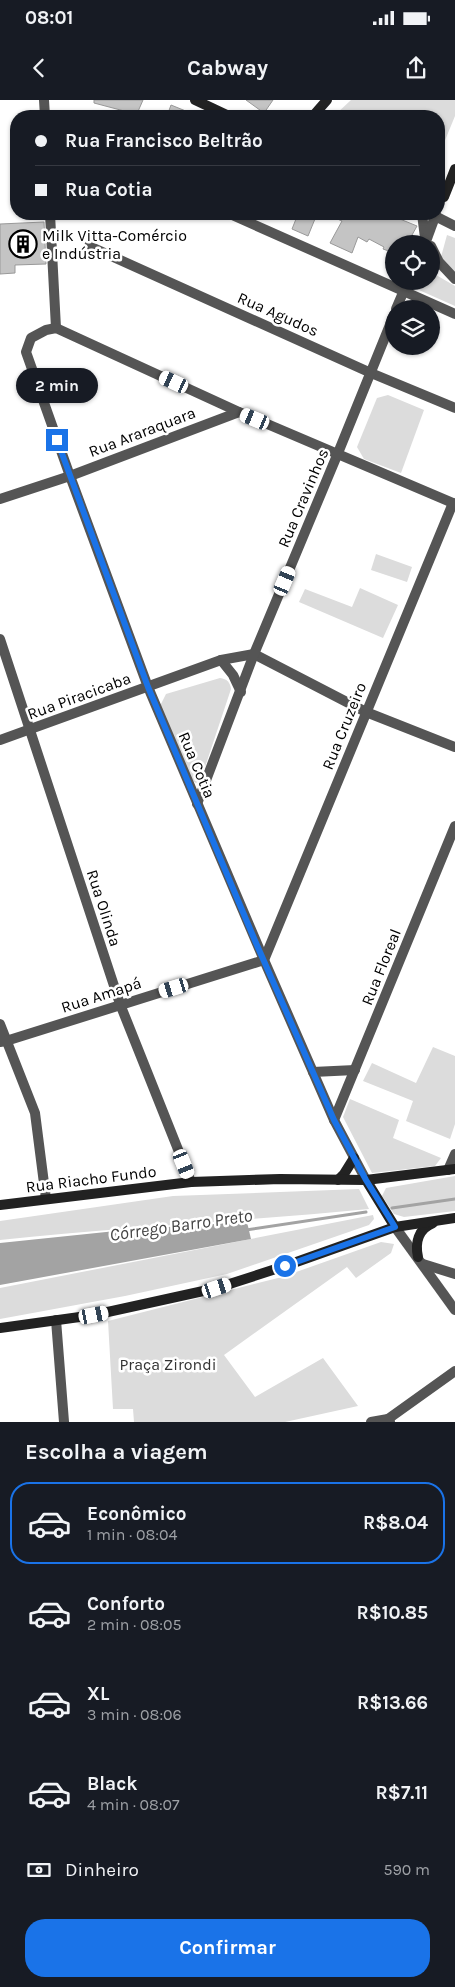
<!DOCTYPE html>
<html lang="pt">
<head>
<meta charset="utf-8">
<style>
  :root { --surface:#171b24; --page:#20242c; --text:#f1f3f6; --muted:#9ea1a6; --line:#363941; --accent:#1a73e8 }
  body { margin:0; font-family:Karla,sans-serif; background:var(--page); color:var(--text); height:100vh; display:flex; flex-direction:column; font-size:19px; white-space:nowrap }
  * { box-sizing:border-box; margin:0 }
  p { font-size:16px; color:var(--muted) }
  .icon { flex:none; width:28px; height:28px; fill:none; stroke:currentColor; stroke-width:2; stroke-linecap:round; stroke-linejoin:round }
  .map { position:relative; height:1322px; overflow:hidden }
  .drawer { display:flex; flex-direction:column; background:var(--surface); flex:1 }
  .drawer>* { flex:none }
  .top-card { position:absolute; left:10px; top:10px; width:435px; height:110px; border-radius:20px; box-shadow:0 1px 4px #0004; display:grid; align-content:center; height:110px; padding:0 25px; background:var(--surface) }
  .buttons { position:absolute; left:385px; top:135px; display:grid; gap:10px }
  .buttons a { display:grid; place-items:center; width:55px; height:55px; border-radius:50%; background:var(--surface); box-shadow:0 1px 4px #0004; font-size:25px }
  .end { position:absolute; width:22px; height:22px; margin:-11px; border:6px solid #1a73e8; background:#fff; box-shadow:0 0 0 2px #fff }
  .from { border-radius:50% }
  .bubble { position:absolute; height:35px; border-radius:18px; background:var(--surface); box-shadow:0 1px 4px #0004; font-size:16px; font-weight:700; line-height:35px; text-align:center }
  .car { position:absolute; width:15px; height:30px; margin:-15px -8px; border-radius:6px; box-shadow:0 0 4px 1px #0007; background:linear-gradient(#fff 24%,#345 0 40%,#fff 0 76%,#345 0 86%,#fff 0) }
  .top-card b { display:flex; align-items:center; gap:18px; height:48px; font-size:19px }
  .top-card b+b { border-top:1px solid var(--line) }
  .top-card i { width:12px; height:12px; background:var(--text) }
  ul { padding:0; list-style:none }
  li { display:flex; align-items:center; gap:15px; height:82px; margin:0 10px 8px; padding:0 15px; border:2px solid transparent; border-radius:20px }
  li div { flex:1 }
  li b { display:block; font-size:19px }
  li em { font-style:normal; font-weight:700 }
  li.selected { border-color:var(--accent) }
  li>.icon { width:45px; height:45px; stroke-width:1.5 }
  h2 { padding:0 25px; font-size:22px; line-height:60px }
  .pay { display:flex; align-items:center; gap:12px; height:55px; padding:0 25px; font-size:19px }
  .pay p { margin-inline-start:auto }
  .action { display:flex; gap:10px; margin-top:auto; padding:10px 25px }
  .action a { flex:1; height:58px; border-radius:20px; background:var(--accent); color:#fff; font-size:20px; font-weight:700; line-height:58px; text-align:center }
  .status { display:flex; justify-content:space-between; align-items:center; height:35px; padding:0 25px; background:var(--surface); direction:ltr }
  .status svg { height:14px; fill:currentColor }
  header { display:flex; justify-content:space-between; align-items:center; height:65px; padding:0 25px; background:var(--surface); font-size:22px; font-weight:700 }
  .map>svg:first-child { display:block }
  .green { fill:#dcdcdc }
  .water { fill:#a3a3a3 }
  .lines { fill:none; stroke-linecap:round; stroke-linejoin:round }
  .stream { stroke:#a3a3a3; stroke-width:3 }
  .building { fill:#c4c4c4; stroke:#999 }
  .street { stroke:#555; stroke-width:10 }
  .secondary { stroke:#222; stroke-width:10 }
  .route { stroke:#1a73e8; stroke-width:6 }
  .labels { text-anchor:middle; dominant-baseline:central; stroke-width:5; stroke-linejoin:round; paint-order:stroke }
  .poi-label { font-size:16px; fill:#000; stroke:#fff; text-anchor:start }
  .street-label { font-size:16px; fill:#000; stroke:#fff }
  .park-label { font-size:16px; fill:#333; stroke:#fff }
  .water-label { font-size:18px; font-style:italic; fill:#444; stroke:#fff }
</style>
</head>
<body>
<div class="status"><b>08:01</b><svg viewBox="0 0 49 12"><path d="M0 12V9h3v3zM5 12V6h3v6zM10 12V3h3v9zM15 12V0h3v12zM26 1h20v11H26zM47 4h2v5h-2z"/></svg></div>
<header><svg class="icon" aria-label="back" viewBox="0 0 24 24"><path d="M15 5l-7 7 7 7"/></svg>Cabway<svg class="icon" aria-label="share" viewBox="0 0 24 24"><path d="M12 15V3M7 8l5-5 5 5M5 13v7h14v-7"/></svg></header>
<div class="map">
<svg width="455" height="1322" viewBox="0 0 455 1322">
  <rect width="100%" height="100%" fill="#fff"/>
  <g class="green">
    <path d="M351 0H455V16L439 55V16H334Z"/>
    <path d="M447 135 455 138V174L441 157Z"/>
    <path d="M431 172 455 186V206L419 190 417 181H431Z"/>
    <path d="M388 295 424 310 401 373 364 359 357 347 377 298Z"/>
    <path d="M376 454 412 467 407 482 371 470Z"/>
    <path d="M360 488 398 505 383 538 299 502 305 489 352 507Z"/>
    <path d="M220 578C227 579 230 582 231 589L201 679 196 683 191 680 160 606 166 594Z"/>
    <path d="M433 947 455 956V1024L450 1039 406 1021 413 1001 363 981 372 963 416 983Z"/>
    <path d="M350 999 399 1020 393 1038 441 1058 435 1066 372 1073 343 1017Z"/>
    <path d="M455 1076V1111L404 1117 394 1114 382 1096 386 1088Z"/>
    <path d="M359 1089 369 1109C246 1121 123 1127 0 1140V1121L173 1096Z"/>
    <path d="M373 1115 374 1119 369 1125 227 1174 125 1196 0 1219V1188Z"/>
    <path d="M381 1142 394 1144 391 1153 356 1178 347 1167 224 1255 255 1297 323 1258 358 1306 285 1322H134L133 1309H113L108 1221 282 1177Z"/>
  </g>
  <path class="water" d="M247 1122 251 1139 0 1185V1143L135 1129Z"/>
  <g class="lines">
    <g class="stream">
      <path d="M392 1108 455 1099"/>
      <path d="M246 1130 366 1112"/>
    </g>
  </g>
  <g class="building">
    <path d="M94 0H143L136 16H127L128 12 94 3Z"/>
    <path d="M246 0H273L264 13Z"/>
    <path d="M171 5 198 16H167Z"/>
    <path d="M298 114H317L308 136 292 129Z"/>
    <path d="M326 114H396L395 117 417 126 407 144H394V153L383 149 384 147 369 139 367 142 358 137 352 153 330 143 342 121Z"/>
    <path d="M44 122 46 164 15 165V173L0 174V124Z"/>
  </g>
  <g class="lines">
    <g class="street">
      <path d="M44 0 45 16"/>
      <path d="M50 114 56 228"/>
      <path d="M230 114 455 214"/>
      <path d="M422 114 425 138"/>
      <path d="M435 116 455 126"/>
      <path d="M425 144 436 114"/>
      <path d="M89 146 371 273 455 308"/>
      <path d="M431 146 439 162 455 179"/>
      <path d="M396 209 408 181"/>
      <path d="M0 399 70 376 239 312"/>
      <path d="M0 539 120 904 191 1082"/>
      <path d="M254 554 366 612 455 647"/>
      <path d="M221 560 233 575 241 592"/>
      <path d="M0 640 221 560 254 554"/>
      <path d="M197 704 254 554 338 353 394 215"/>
      <path d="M0 924 35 1013 46 1099"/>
      <path d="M0 942 6 941 264 860 453 403"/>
      <path d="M313 972 355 970"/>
      <path d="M334 1020 455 726"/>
      <path d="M448 1070 455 1054"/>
      <path d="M366 1080 334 1020 264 860 148 587 70 376 26 252 31 238 46 230 56 228 239 312 455 404"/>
      <path d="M395 1127 455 1210"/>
      <path d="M423 1164 455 1174"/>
      <path d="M56 1220 64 1322"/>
      <path d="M388 1319 455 1271"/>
      <path d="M371 1322 388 1319 390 1322"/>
    </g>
    <g class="secondary">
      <path d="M195 0 229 16"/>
      <path d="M313 16 327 0"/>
      <path d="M439 98 444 97 455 69"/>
      <path d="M338 1080 344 1074 354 1058"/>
      <path d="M366 1080 395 1127"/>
      <path d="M0 1105 191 1082 280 1079 366 1080 455 1069"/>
      <path d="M418 1157C415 1143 418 1129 433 1123"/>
      <path d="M0 1228 94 1215 217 1188 285 1166 395 1127 455 1118"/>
    </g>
  </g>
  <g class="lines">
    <path class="route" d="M57 340 148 587 256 843 334 1020 366 1080 395 1127 285 1166"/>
  </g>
  <defs>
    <g id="building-ring" transform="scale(1.4375)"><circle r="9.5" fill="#fff" stroke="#000" stroke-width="1.5"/><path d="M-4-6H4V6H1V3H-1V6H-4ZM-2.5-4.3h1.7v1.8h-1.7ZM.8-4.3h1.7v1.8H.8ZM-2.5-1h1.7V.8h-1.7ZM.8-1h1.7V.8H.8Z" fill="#000"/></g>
  </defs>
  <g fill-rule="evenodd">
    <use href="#building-ring" x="23" y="144"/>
  </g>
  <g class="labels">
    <g class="poi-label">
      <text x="42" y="135">Milk Vitta-Comércio<tspan x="42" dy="18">e Indústria</tspan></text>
    </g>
    <g class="street-label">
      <text transform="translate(278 214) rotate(24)">Rua Agudos</text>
      <text transform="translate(142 332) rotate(-21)">Rua Araraquara</text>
      <text transform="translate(303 398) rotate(-67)">Rua Cravinhos</text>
      <text transform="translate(79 596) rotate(-20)">Rua Piracicaba</text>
      <text transform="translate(344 626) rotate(-68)">Rua Cruzeiro</text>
      <text transform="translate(197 665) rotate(67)">Rua Cotia</text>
      <text transform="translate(104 808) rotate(72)">Rua Olinda</text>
      <text transform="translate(381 867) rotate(-68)">Rua Floreal</text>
      <text transform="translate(101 895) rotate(-18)">Rua Amapá</text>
      <text transform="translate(91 1079) rotate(-7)">Rua Riacho Fundo</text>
    </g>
    <g class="park-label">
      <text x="168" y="1264">Praça Zirondi</text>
    </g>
    <g class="water-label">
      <text transform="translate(181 1125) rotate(-8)">Córrego Barro Preto</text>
    </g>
  </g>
</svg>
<div class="buttons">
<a><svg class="icon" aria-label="locate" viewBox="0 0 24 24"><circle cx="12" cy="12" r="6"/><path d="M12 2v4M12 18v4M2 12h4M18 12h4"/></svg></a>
<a><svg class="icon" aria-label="layers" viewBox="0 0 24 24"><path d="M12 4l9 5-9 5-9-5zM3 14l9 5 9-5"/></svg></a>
</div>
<i class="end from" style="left:285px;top:1166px"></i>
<i class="end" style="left:57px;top:340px"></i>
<div class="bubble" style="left:16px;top:268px;width:82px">2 min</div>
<i class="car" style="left:174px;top:282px;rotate:295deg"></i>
<i class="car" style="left:255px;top:319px;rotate:292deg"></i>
<i class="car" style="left:285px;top:481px;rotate:23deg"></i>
<i class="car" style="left:174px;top:888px;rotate:253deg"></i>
<i class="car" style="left:184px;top:1064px;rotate:158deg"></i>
<i class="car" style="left:217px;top:1188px;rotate:72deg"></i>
<i class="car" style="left:94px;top:1215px;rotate:79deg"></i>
<div class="top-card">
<b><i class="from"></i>Rua Francisco Beltrão</b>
<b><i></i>Rua Cotia</b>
</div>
</div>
<section class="drawer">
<h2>Escolha a viagem</h2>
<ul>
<li class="selected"><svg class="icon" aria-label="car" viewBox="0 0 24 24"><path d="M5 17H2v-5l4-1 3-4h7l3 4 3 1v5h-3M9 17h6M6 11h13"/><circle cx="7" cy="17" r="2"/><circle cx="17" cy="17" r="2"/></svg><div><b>Econômico</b><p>1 min · 08:04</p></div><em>R$8.04</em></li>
<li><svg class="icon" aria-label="car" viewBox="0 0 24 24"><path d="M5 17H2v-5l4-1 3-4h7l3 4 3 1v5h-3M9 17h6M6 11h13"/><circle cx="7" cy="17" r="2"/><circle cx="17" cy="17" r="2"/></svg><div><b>Conforto</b><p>2 min · 08:05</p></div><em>R$10.85</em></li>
<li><svg class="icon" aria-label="car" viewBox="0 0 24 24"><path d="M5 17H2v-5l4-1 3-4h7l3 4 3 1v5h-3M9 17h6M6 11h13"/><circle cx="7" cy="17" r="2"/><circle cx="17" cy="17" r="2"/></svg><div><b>XL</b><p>3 min · 08:06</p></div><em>R$13.66</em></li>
<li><svg class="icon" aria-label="car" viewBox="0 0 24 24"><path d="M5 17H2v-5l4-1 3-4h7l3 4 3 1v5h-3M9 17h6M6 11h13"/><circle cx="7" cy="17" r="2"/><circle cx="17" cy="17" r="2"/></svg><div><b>Black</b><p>4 min · 08:07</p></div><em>R$7.11</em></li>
</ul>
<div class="pay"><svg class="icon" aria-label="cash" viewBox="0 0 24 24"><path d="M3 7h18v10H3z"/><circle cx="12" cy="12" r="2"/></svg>Dinheiro<p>590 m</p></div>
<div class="action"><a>Confirmar</a></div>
</section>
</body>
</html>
